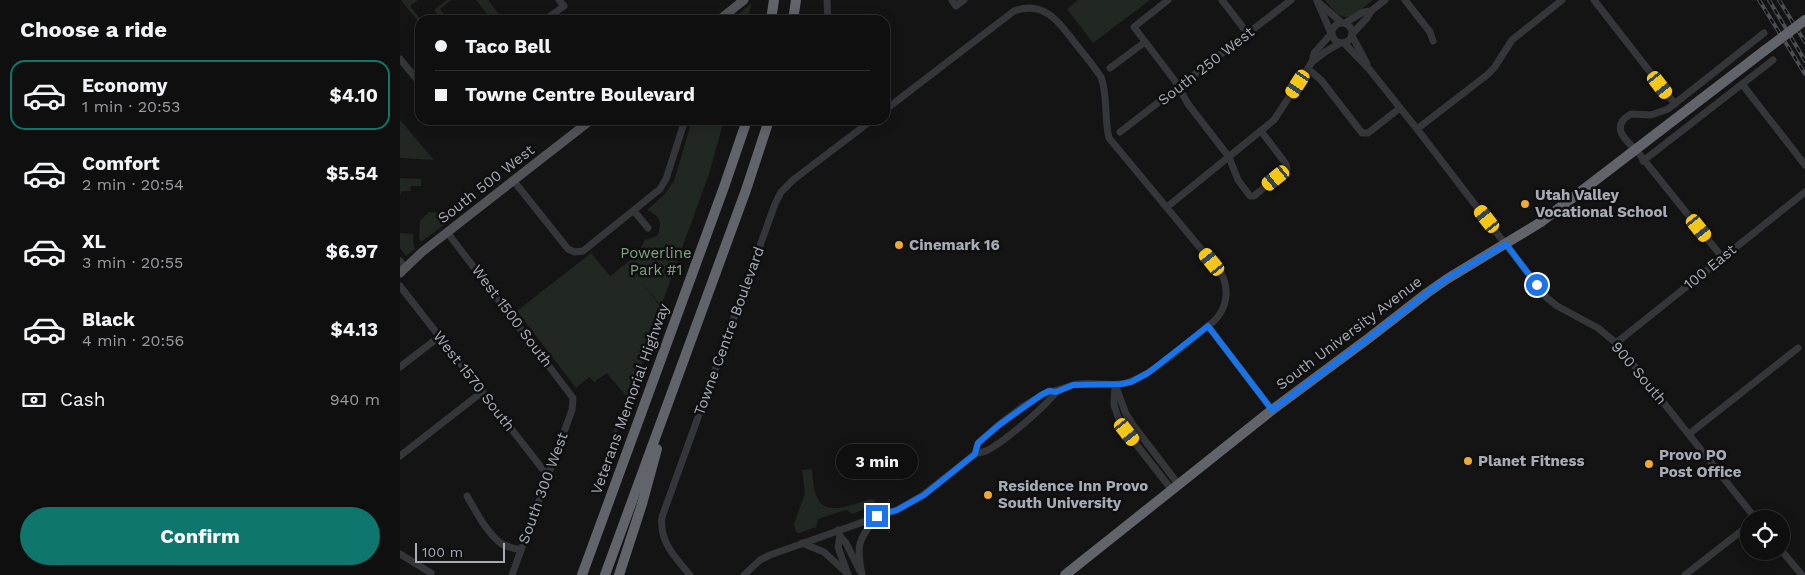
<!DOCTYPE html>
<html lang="en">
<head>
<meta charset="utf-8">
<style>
  :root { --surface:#0f0f10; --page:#181819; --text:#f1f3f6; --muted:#9b9c9f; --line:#2f2f30; --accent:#0f766e }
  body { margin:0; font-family:"Work Sans",sans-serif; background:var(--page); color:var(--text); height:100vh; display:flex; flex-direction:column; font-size:19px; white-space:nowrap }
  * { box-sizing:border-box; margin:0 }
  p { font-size:16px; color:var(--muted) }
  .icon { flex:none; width:28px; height:28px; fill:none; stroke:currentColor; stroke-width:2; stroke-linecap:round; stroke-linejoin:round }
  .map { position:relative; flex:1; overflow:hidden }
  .side { display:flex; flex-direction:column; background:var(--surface); width:400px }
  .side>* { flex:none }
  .banner { position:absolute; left:15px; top:15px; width:475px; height:110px; border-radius:15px; box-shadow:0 2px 12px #0003,0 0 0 1px var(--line); display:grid; align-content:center; height:110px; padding:0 20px; background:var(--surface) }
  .tools { position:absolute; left:1340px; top:510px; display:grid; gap:10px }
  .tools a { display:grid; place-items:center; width:50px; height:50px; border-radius:50%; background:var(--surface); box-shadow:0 2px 12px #0003,0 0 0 1px var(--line); font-size:25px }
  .scale { position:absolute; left:15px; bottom:12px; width:90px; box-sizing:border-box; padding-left:5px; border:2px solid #a6abb6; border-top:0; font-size:14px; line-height:18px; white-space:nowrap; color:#a6abb6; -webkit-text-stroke:4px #0f0f10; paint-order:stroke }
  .end { position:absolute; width:22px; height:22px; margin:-11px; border:6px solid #1a73e8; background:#fff; box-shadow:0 0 0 2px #fff }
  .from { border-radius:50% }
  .bubble { position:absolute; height:35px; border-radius:18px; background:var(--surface); box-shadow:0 2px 12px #0003,0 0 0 1px var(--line); font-size:16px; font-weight:700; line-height:35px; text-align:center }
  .car { position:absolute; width:15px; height:30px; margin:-15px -8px; border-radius:6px; box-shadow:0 0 4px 1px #0007; background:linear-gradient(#f5c518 24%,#345 0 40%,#f5c518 0 76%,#345 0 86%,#f5c518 0) }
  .banner b { display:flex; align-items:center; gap:18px; height:48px; font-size:19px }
  .banner b+b { border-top:1px solid var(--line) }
  .banner i { width:12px; height:12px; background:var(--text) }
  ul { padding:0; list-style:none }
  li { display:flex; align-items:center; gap:15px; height:70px; margin:0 10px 8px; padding:0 10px; border:2px solid transparent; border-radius:15px }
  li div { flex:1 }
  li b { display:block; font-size:19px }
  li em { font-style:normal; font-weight:700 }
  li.active { border-color:var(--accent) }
  li>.icon { width:45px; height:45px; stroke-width:1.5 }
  h2 { padding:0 20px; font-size:22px; line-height:60px }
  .pay { display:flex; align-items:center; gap:12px; height:55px; padding:0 20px; font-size:19px }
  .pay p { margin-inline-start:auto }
  .cta { display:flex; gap:10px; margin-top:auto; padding:10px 20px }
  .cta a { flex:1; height:58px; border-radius:30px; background:var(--accent); color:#fff; font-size:20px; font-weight:700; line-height:58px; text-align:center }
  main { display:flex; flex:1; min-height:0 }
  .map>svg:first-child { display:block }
  .green { fill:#202821 }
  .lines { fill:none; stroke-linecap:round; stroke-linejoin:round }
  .minor { stroke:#35363a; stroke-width:7 }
  .major { stroke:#515359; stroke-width:9 }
  .highway { stroke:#61646b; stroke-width:10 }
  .rail-casing { stroke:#4c4e53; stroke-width:4 }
  .rail { stroke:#0f0f10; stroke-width:2; stroke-dasharray:5.5; stroke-linecap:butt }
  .highway-bridge { stroke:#61646b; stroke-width:10 }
  .route { stroke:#1a73e8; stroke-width:6 }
  .poi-dot { fill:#f0aa32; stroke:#0f0f10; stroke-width:2 }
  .labels { text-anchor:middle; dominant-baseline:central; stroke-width:5; stroke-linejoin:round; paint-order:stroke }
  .street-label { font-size:15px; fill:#a6abb6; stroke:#0f0f10 }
  .poi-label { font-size:15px; font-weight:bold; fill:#a6abb6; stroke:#0f0f10; text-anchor:start }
  .park-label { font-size:15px; fill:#7da17e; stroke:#0f0f10 }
</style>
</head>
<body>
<main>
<section class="side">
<h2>Choose a ride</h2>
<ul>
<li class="active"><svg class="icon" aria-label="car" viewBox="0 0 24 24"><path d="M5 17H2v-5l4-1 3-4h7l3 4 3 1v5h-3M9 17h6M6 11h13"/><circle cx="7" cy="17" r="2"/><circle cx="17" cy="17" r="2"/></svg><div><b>Economy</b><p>1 min · 20:53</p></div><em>$4.10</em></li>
<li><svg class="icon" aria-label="car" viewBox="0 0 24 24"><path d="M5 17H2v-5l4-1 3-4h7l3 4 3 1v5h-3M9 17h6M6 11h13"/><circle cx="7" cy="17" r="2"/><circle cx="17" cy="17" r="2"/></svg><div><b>Comfort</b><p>2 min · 20:54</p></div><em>$5.54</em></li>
<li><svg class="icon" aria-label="car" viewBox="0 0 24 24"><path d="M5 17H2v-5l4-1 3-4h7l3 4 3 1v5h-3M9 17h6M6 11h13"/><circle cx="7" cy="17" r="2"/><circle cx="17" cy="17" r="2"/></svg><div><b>XL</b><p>3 min · 20:55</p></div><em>$6.97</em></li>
<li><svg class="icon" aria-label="car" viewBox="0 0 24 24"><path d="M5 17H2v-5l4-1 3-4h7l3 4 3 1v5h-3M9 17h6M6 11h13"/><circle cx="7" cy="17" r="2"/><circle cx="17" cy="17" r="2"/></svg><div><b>Black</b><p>4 min · 20:56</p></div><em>$4.13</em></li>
</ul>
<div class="pay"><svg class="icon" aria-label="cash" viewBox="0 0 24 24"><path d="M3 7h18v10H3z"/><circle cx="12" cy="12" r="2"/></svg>Cash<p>940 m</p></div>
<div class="cta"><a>Confirm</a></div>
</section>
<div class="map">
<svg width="1405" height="575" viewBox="0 0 1405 575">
  <rect width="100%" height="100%" fill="#141415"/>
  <g class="green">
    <path d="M1 0H18L10 6 21 20 20 24Z"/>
    <path d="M47 0H51L40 9 47 18 52 15 55 20H42L34 10Z"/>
    <path d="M76 0H88L103 20H94L91 17H89Z"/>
    <path d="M678 0H750L693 43 667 9Z"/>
    <path d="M925 0H973C949 18 946 27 925 0Z"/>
    <path d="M351 4 348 20H331Z"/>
    <path d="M0 120 34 160 0 158Z"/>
    <path d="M292 120H324L309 174 261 306 242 282 262 309 210 453 206 451 226 396 207 373 194 382 189 377 176 388 117 311 191 253 210 276 237 255 245 240 257 236C263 223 260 216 247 210L264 195 274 181Z"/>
    <path d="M0 178 21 179V186H11L10 191H2L0 195Z"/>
    <path d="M29 212 46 213 54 217 21 242 19 238 20 221Z"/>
    <path d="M0 233 13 234V242L15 249 6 256 0 248Z"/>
    <path d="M412 469C413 478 413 489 417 497 424 518 456 503 471 499L475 500V505L452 514 447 510H445L418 519 416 527 400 533 396 532 394 524 405 493 402 470Z"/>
  </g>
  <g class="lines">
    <g class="minor">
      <path d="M427 0 428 20"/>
      <path d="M552 0 556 6 564 0"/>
      <path d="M768 0 734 27 775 81 788 104 829 157 838 180 850 196H854L887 169 886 164 861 131"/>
      <path d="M822 0 848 34"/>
      <path d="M1005 0 1030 32 1033 41"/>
      <path d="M1194 0 1275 104"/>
      <path d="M917 1 931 33"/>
      <path d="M918 2 941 22"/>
      <path d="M145 20 164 6 159 0"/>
      <circle cx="942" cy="33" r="10"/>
      <path d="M945 23 963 12 971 11"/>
      <path d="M953 33 967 18 971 11 985 0"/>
      <path d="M952 36 967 64"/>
      <path d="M944 43 969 69 1017 129 1146 297 1157 306 1198 328 1216 343 1356 519"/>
      <path d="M0 59 20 83"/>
      <path d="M912 62 925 52 940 43"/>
      <path d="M710 68 745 42"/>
      <path d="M908 69 921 80 962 133H968L1000 108"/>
      <path d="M1342 84 1405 165"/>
      <path d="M1017 129 1087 75 1094 68 1112 40 1162 0"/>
      <path d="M720 132 891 0"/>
      <path d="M1243 161 1373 60"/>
      <path d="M113 180 168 249 175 252 183 251 260 189 266 179 285 120"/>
      <path d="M767 207 874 120 912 62 914 53 931 34"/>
      <path d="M234 211 248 228"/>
      <path d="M47 232 173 398 172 410 112 575"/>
      <path d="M1322 257 1236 150C1224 139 1210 126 1231 114L1251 115 1268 109 1364 33"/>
      <path d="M0 261 5 267"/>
      <path d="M0 286 148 476"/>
      <path d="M808 326 872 410"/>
      <path d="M1216 343 1405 192"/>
      <path d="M0 367 39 337"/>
      <path d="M715 385 714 405 718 417 725 430 772 490"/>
      <path d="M716 387 726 414 733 425 779 485"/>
      <path d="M1289 434 1398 348"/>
      <path d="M575 454C578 453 583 452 586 451 603 443 645 407 656 392"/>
      <path d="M0 456 82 392"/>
      <path d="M67 496C75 510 88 535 102 544 108 547 115 549 121 550"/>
      <path d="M438 530 440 536 446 543 460 571"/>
      <path d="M440 536 438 547 447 572"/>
      <path d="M402 543 424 552 448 574"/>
      <path d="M1381 550 1402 575"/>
      <path d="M0 554 31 573"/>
      <path d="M462 574C456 545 458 541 476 517"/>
      <path d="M290 575C275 557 259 542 262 517L375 204 381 192 393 180 472 120"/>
      <path d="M344 575 360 560 370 555 497 510 523 495 575 454 578 443 596 427 622 407 649 391C659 392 667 385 678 384 692 382 707 386 721 384 746 381 792 339 813 322 827 309 830 290 821 273L709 138C704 118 708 96 701 77 693 65 684 54 675 43 659 22 644 0 614 11L485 110"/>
      <path d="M1285 575 1349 525"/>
    </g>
    <g class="major">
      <path d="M319 20 344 0"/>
      <path d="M0 273 22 252 191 120"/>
    </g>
    <g class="highway">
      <path d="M371 20 374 0"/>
      <path d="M393 20 396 0"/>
      <path d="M182 575 324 187 347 120"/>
      <path d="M205 575 346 190 369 120"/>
      <path d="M219 575 242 504 257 449"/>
      <path d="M665 575 872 410 969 338 1027 293 1047 279 1141 222 1364 51"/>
    </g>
    <g class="rail-casing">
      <g id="rail">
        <path d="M1359 0 1405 74"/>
        <path d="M1369 0 1405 61"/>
        <path d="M1379 0 1405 42"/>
      </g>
    </g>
    <use href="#rail" class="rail"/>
    <path class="highway-bridge" d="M1364 51 1405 20"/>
  </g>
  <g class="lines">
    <path class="route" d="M477 516 497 510 524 495 575 454 578 443 599 425 641 395 649 391 656 392 673 385 721 384 731 382 748 373 808 326 872 410 969 338 1027 293 1046 279 1106 244 1137 285"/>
  </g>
  <g class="poi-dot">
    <circle cx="1125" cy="204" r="5"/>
    <circle cx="499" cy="245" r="5"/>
    <circle cx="1068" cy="461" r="5"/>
    <circle cx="1249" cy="464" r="5"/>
    <circle cx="588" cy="495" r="5"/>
  </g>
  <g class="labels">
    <g class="street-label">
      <text transform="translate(806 66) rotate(-38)">South 250 West</text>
      <text transform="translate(86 184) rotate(-38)">South 500 West</text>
      <text transform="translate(1310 267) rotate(-39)">100 East</text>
      <text transform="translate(112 316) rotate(53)">West 1500 South</text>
      <text transform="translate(329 331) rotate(-70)">Towne Centre Boulevard</text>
      <text transform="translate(949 333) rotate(-37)">South University Avenue</text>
      <text transform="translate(1239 373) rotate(50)">900 South</text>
      <text transform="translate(74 381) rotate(52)">West 1570 South</text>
      <text transform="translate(230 399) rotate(-70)">Veterans Memorial Highway</text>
      <text transform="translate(143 488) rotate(-70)">South 300 West</text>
    </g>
    <g class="poi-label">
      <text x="1135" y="195">Utah Valley<tspan x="1135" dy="17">Vocational School</tspan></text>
      <text x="509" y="245">Cinemark 16</text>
      <text x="1259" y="455">Provo PO<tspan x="1259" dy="17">Post Office</tspan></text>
      <text x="1078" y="461">Planet Fitness</text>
      <text x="598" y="486">Residence Inn Provo<tspan x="598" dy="17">South University</tspan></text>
    </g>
    <g class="park-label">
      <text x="256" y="253">Powerline<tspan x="256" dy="17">Park #1</tspan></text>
    </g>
  </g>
</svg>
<div class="tools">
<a><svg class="icon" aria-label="locate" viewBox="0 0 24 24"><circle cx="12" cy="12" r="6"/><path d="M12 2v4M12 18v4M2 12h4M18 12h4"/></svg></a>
</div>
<div class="scale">100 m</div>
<i class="end from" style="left:1137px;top:285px"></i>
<i class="end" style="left:477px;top:516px"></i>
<div class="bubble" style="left:436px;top:444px;width:82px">3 min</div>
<i class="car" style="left:898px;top:84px;rotate:213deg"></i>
<i class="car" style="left:1260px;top:85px;rotate:142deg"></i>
<i class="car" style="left:876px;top:178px;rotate:231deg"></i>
<i class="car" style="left:1087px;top:219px;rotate:322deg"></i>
<i class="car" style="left:1299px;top:228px;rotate:141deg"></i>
<i class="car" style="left:812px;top:262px;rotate:321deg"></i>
<i class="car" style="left:727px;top:432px;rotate:142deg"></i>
<div class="banner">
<b><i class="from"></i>Taco Bell</b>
<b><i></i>Towne Centre Boulevard</b>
</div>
</div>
</main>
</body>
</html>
